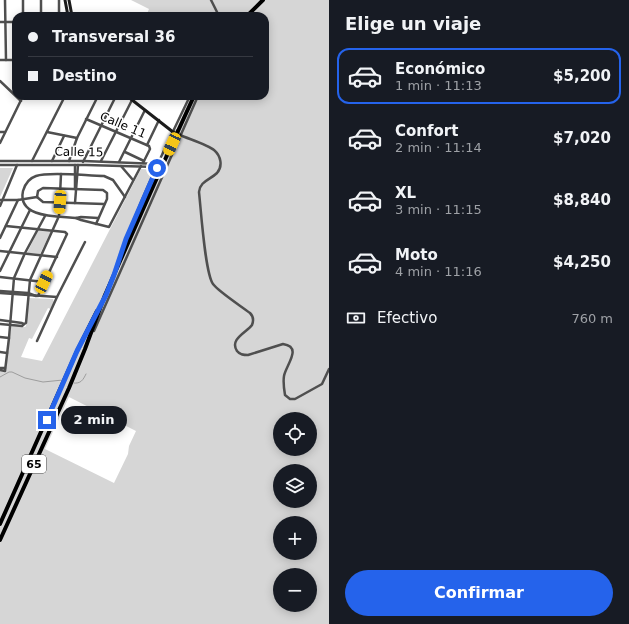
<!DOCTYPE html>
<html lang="es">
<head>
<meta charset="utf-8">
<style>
  :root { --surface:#171b24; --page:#242831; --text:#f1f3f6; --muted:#9ea1a6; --line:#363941; --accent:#2563eb }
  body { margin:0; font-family:"DejaVu Sans",sans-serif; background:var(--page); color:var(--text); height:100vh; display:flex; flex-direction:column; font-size:15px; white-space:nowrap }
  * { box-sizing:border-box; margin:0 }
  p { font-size:13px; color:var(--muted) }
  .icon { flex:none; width:22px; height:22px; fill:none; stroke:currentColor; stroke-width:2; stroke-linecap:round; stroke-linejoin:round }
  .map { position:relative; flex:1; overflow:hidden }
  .side { display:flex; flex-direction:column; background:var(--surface); width:300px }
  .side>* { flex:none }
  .banner { position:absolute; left:12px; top:12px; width:257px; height:88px; border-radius:12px; box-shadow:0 2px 10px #0003; display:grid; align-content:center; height:88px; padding:0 16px; background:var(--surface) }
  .buttons { position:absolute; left:273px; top:412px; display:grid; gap:8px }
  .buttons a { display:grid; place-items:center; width:44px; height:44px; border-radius:50%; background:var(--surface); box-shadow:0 2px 10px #0003; font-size:20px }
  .end { position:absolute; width:18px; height:18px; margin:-9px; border:5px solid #2563eb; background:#fff; box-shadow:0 0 0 2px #fff }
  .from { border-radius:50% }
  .bubble { position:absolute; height:28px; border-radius:14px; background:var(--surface); box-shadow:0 2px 10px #0003; font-size:13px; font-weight:600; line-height:28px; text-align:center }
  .car { position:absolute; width:12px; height:24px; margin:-12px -6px; border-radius:5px; box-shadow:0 0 3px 1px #0007; background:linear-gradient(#f5c518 24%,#345 0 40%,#f5c518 0 76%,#345 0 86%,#f5c518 0) }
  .banner b { display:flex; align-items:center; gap:14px; height:38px; font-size:15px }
  .banner b+b { border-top:1px solid var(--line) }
  .banner i { width:10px; height:10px; background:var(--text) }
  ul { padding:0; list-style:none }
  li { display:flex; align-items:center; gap:12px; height:56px; margin:0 8px 6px; padding:0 8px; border:2px solid transparent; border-radius:12px }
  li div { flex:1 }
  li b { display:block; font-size:15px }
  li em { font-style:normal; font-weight:600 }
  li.active { border-color:var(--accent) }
  li>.icon { width:36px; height:36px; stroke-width:1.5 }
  h2 { padding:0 16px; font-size:18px; line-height:48px }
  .pay { display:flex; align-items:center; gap:10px; height:44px; padding:0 16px; font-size:15px }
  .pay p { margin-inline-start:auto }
  .cta { display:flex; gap:8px; margin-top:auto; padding:8px 16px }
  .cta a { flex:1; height:46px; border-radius:24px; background:var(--accent); color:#fff; font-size:16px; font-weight:600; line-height:46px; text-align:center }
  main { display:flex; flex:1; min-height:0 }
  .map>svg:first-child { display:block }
  .green { fill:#d6d6d6; fill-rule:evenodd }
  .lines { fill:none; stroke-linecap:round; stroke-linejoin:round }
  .stream { stroke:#9d9d9d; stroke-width:1 }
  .highway-casing { stroke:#dbdbdb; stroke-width:5 }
  .street { stroke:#4f4f4f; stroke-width:2.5 }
  .secondary { stroke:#1c1c1c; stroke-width:3 }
  .highway { stroke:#000; stroke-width:4 }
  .highway-bridge-casing { stroke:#dbdbdb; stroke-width:5; stroke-linecap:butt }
  .highway-bridge { stroke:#000; stroke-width:4 }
  .route { stroke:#2563eb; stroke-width:5 }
  .labels { text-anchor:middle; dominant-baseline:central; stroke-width:3; stroke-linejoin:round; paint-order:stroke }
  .shield { fill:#fff; stroke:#4c4c4c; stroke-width:1 }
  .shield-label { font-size:11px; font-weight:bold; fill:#000 }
  .street-label { font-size:12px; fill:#000; stroke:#fff }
</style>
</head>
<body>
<main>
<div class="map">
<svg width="329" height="624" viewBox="0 0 329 624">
  <rect width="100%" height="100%" fill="#fff"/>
  <g class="green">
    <path d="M131 0H329V624H0V369H6L11 326 25 327 26 326 29 298 53 299 54 302 51 309 48 308 32 339 29 338 21 357 42 361 141 169 160 170 194 96H265V16H146L149 9ZM69 397 136 431 129 446 128 454 114 483 45 449ZM280 419H310V449H280ZM280 471H310V501H280ZM280 523H310V553H280ZM280 575H310V605H280Z"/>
    <path d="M0 168H13L0 197Z"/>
    <path d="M39 229 51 231 40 254 27 253Z"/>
  </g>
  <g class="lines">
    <g class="stream">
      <path d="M0 377 9 372H12L25 378 43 382 63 380"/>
      <path d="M73 383C81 384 83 380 86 374"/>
    </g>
    <g class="highway-casing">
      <g id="highway">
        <path d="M247 16 263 0"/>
        <path d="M178 131 194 96"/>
        <path d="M0 524 77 351 97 311"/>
        <path d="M0 540 69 388 85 349 105 295 176 135"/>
      </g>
    </g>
    <g class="street">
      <path d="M5 0 6 60"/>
      <path d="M41 0V16"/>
      <path d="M59 0V16"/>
      <path d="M211 0 219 16"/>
      <path d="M23 16V0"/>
      <path d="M0 22H16"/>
      <path d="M0 60H16"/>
      <path d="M0 81 21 101"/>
      <path d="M86 119 149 146 150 149 143 163"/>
      <path d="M0 132H5"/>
      <path d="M47 132 77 138"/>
      <path d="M180 135C189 139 208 145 214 150 221 156 223 166 217 173 210 180 200 181 199 192 201 210 205 273 213 284 219 292 241 306 250 313 253 316 254 320 252 325 247 332 229 339 237 351 240 355 244 355 248 355L283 344C303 347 286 365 284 376 283 382 284 389 285 395L290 399H295L322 384 329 369"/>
      <path d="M0 143 23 96"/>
      <path d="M147 145 159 120"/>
      <path d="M125 152 144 161"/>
      <path d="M0 161H84L158 164"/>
      <path d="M32 161 65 96"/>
      <path d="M52 161 64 136"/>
      <path d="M69 161 77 138 98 96"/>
      <path d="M101 161 132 100"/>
      <path d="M83 162 116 96"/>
      <path d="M119 162 145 110"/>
      <path d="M0 165H86L157 167"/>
      <path d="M75 165V189"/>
      <path d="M121 166 133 180"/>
      <path d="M37 197 38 191 43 188 103 190 107 193V199L96 224"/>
      <path d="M37 197 43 202 104 204"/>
      <path d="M0 200H18L37 197"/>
      <path d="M75 203 78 165"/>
      <path d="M0 206 17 165"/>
      <path d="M76 218 81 220 109 227 141 166"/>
      <path d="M98 218 81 217 76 218C60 216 17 219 23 191 25 184 30 178 36 176 50 171 88 176 104 176L113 180 125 197"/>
      <path d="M6 226 65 232 67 234 38 296"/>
      <path d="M0 238 18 200"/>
      <path d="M0 251 57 257"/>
      <path d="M121 255C139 201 165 148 190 96"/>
      <path d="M0 271 30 210"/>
      <path d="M0 277 44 282"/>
      <path d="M0 291 28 293 36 296"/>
      <path d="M0 293 57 297"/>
      <path d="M0 320 22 323 24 324"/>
      <path d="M0 324 22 326 24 324"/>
      <path d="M24 324 26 323 30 280 59 216 61 174"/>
      <path d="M94 331 198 96"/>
      <path d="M0 337 9 338"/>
      <path d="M37 341 57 297 85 242"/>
      <path d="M0 352 7 353"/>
      <path d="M0 368H5"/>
      <path d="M0 370 5 371 9 338 14 278 25 253 45 216"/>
    </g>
    <g class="secondary">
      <path d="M65 0 68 16"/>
      <path d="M69 0 72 16"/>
      <path d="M127 96 173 132 180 135"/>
    </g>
    <use href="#highway" class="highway"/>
    <g class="highway-bridge-casing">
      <path id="highway-bridge" d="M176 135 178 131"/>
    </g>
    <use href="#highway-bridge" class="highway-bridge"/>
  </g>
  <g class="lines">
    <path class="route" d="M47 420 77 351 106 295 114 275 126 239 157 168"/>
  </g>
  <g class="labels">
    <rect class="shield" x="22" y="455" width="24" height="18" rx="3"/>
    <g class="shield-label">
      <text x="34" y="464">65</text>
    </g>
    <g class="street-label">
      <text transform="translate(123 125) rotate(23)">Calle 11</text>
      <text transform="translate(79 152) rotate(1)">Calle 15</text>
    </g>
  </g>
</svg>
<div class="buttons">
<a><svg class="icon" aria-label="locate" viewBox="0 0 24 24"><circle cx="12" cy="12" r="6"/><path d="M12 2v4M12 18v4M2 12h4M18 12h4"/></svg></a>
<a><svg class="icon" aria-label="layers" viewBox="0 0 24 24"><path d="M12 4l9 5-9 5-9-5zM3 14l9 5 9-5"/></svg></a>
<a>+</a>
<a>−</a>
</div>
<i class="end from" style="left:157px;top:168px"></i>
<i class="end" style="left:47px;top:420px"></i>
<div class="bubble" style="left:61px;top:406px;width:66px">2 min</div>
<i class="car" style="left:172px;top:144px;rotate:205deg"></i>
<i class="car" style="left:60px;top:202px;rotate:184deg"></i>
<i class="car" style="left:44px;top:282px;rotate:26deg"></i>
<div class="banner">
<b><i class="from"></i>Transversal 36</b>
<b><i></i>Destino</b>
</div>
</div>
<section class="side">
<h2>Elige un viaje</h2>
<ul>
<li class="active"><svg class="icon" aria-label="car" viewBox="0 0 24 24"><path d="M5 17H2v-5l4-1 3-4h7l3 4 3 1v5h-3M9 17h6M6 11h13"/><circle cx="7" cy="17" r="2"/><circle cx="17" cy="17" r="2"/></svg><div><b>Económico</b><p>1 min · 11:13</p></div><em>$5,200</em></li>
<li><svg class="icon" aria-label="car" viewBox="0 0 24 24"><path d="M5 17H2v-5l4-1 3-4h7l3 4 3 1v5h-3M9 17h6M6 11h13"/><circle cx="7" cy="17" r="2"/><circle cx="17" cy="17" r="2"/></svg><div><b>Confort</b><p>2 min · 11:14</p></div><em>$7,020</em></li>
<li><svg class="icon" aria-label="car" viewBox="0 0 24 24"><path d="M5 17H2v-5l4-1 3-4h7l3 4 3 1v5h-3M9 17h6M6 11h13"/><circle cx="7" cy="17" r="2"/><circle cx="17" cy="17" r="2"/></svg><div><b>XL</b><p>3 min · 11:15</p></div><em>$8,840</em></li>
<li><svg class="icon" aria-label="car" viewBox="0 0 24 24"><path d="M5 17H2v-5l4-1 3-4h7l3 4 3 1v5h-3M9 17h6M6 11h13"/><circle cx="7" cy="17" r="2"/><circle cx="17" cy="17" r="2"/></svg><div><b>Moto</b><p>4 min · 11:16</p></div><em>$4,250</em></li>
</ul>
<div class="pay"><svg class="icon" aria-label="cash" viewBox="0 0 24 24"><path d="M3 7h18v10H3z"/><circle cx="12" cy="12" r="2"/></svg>Efectivo<p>760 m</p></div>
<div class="cta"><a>Confirmar</a></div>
</section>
</main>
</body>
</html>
